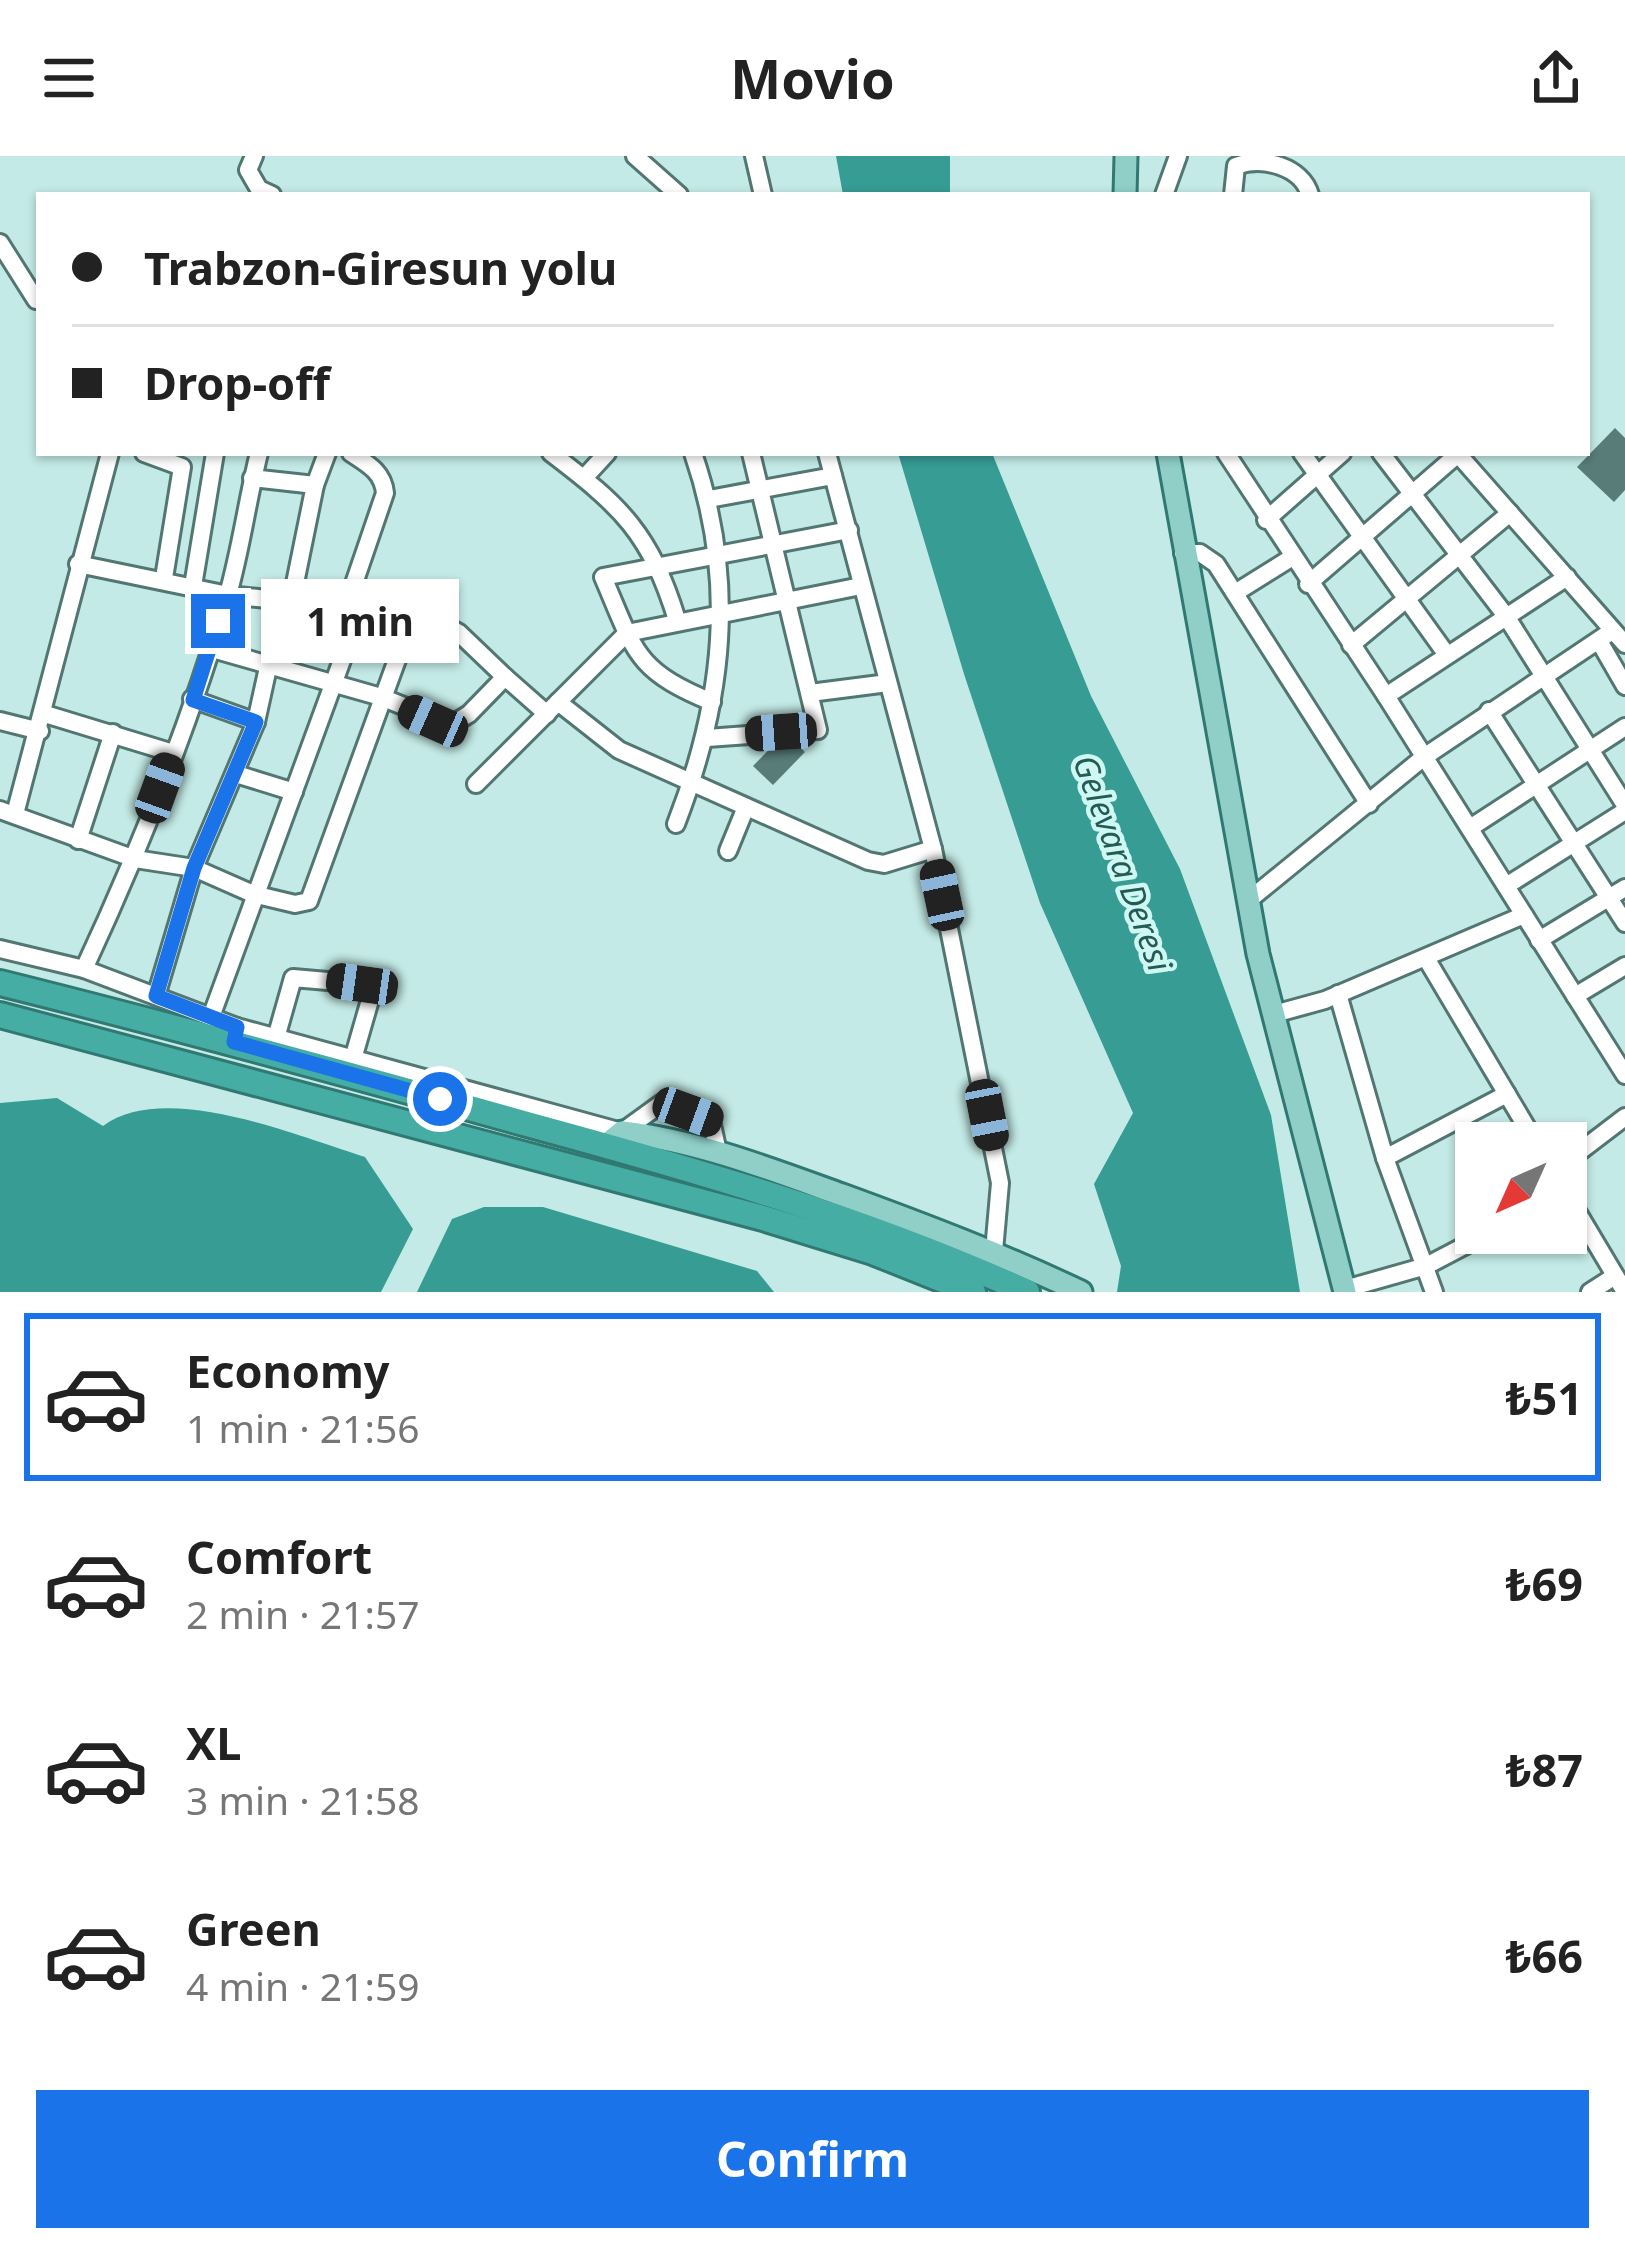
<!DOCTYPE html>
<html lang="en">
<head>
<meta charset="utf-8">
<style>
  :root { --surface:#fff; --page:#f6f6f6; --text:#222; --muted:#767676; --line:#e0e0e0; --accent:#1a73e8 }
  body { margin:0; font-family:"Noto Sans",sans-serif; background:var(--page); color:var(--text); height:100vh; display:flex; flex-direction:column; font-size:45px; white-space:nowrap }
  * { box-sizing:border-box; margin:0 }
  p { font-size:39px; color:var(--muted) }
  .icon { flex:none; width:66px; height:66px; fill:none; stroke:currentColor; stroke-width:2; stroke-linecap:round; stroke-linejoin:round }
  .map { position:relative; height:1136px; overflow:hidden }
  .details { display:flex; flex-direction:column; background:var(--surface); flex:1 }
  .details>* { flex:none }
  .banner { position:absolute; left:36px; top:36px; width:1554px; height:264px; border-radius:0px; box-shadow:0 3px 9px #0004; display:grid; align-content:center; height:264px; padding:0 36px; background:var(--surface) }
  .needle { width:78px; rotate:225deg }
  .fabs { position:absolute; left:1455px; top:966px; display:grid; gap:24px }
  .fabs a { display:grid; place-items:center; width:132px; height:132px; border-radius:0px; background:var(--surface); box-shadow:0 3px 9px #0004; font-size:60px }
  .end { position:absolute; width:54px; height:54px; margin:-27px; border:15px solid #1a73e8; background:#fff; box-shadow:0 0 0 6px #fff }
  .from { border-radius:50% }
  .bubble { position:absolute; height:84px; border-radius:0px; background:var(--surface); box-shadow:0 3px 9px #0004; font-size:39px; font-weight:700; line-height:84px; text-align:center }
  .car { position:absolute; width:36px; height:72px; margin:-36px -18px; border-radius:15px; box-shadow:0 0 9px 3px #0007; background:linear-gradient(#222 24%,#8ab4d8 0 40%,#222 0 76%,#8ab4d8 0 86%,#222 0) }
  .banner b { display:flex; align-items:center; gap:42px; height:114px; font-size:45px }
  .banner b+b { border-top:3px solid var(--line) }
  .banner i { width:30px; height:30px; background:var(--text) }
  ul { padding:21px 0 0; list-style:none }
  li { display:flex; align-items:center; gap:36px; height:168px; margin:0 24px 18px; padding:0 12px; border:6px solid transparent; border-radius:0px }
  li div { flex:1 }
  li b { display:block; font-size:45px }
  li em { font-style:normal; font-weight:700 }
  li.current { border-color:var(--accent) }
  li>.icon { width:108px; height:108px; stroke-width:1.5 }
  .action { display:flex; gap:24px; margin-top:auto; padding:24px 36px }
  .action a { flex:1; height:138px; border-radius:0px; background:var(--accent); color:#fff; font-size:48px; font-weight:700; line-height:138px; text-align:center }
  header { display:flex; justify-content:space-between; align-items:center; height:156px; padding:0 36px; background:var(--surface); font-size:54px; font-weight:700 }
  .map>svg:first-child { display:block }
  .water { fill:#369c94 }
  .building { fill:#587c78 }
  .lines { fill:none; stroke-linecap:round; stroke-linejoin:round }
  .minor-casing { stroke:#527672; stroke-width:22 }
  .major-casing { stroke:#307872; stroke-width:27 }
  .highway-casing { stroke:#307872; stroke-width:30 }
  .minor { stroke:#fff; stroke-width:16 }
  .major { stroke:#90cec8; stroke-width:21 }
  .highway { stroke:#46ada4; stroke-width:24 }
  .route { stroke:#1a73e8; stroke-width:15 }
  .labels { text-anchor:middle; dominant-baseline:central; stroke-width:9; stroke-linejoin:round; paint-order:stroke }
  .water-label { font-size:33px; font-style:italic; fill:#235b56; stroke:#d0f8f3 }
</style>
</head>
<body>
<header><svg class="icon" aria-label="menu" viewBox="0 0 24 24"><path d="M4 6h16M4 12h16M4 18h16"/></svg>Movio<svg class="icon" aria-label="share" viewBox="0 0 24 24"><path d="M12 15V3M7 8l5-5 5 5M5 13v7h14v-7"/></svg></header>
<div class="map">
<svg width="1625" height="1136" viewBox="0 0 1625 1136">
  <rect width="100%" height="100%" fill="#c3eae6"/>
  <g class="water">
    <path d="M836 0H950V39H843Z"/>
    <path d="M898 297H992L1091 540 1180 713 1271 959 1300 1136H1117L1121 1110 1094 1028 1133 957 1040 747 964 518Z"/>
    <path d="M57 942 103 970C165 924 297 980 365 1001L413 1073 381 1136H0V947Z"/>
    <path d="M484 1051H543L757 1115 774 1136H417L452 1063Z"/>
  </g>
  <g class="building">
    <path d="M1615 272 1625 282V334L1614 346 1577 311Z"/>
    <path d="M785 577 805 596 773 629 753 610Z"/>
  </g>
  <g class="lines">
    <g class="minor-casing">
      <g id="minor">
        <path d="M254 0 248 14 259 33 272 39"/>
        <path d="M635 0 679 39"/>
        <path d="M754 0 763 39"/>
        <path d="M1164 39 1178 0"/>
        <path d="M1233 39 1236 10C1262 0 1302 10 1310 39"/>
        <path d="M0 87 36 144"/>
        <path d="M144 297 182 311 164 422"/>
        <path d="M551 297C622 351 650 377 677 464"/>
        <path d="M827 297 933 693 1000 1027 994 1095"/>
        <path d="M1226 297 1386 540 1625 919"/>
        <path d="M1302 297 1447 499"/>
        <path d="M1381 297 1506 460 1625 649"/>
        <path d="M1457 297 1625 488"/>
        <path d="M252 322 315 329"/>
        <path d="M584 322 607 297"/>
        <path d="M709 343 833 320"/>
        <path d="M1266 364 1342 297"/>
        <path d="M1183 397H1200L1216 408 1369 648"/>
        <path d="M78 408 228 439 346 451 410 468 430 461 459 477 505 521 469 558 451 569 381 541 209 492"/>
        <path d="M1308 428 1458 298"/>
        <path d="M193 430 215 297"/>
        <path d="M1235 437 1291 402"/>
        <path d="M346 451 385 337C383 316 368 308 351 297"/>
        <path d="M1599 485 1625 530"/>
        <path d="M1351 489 1510 357"/>
        <path d="M505 521 547 558"/>
        <path d="M810 537 888 527"/>
        <path d="M1386 540 1567 421"/>
        <path d="M192 543 256 566"/>
        <path d="M558 546 619 594 868 705 884 708 933 693"/>
        <path d="M712 546C634 514 635 495 603 421L849 374"/>
        <path d="M1489 555 1625 767"/>
        <path d="M45 558 173 597"/>
        <path d="M0 565 40 575"/>
        <path d="M707 582 818 574 751 297"/>
        <path d="M236 618 294 636"/>
        <path d="M476 628 627 477 861 430"/>
        <path d="M0 654 135 703 194 712 253 738 295 748 309 745 410 468"/>
        <path d="M15 658 110 297"/>
        <path d="M676 668C724 544 737 425 693 297"/>
        <path d="M1470 672 1625 571"/>
        <path d="M78 684 113 577"/>
        <path d="M728 695 746 651"/>
        <path d="M1506 730 1625 655"/>
        <path d="M1249 744 1424 601 1612 475"/>
        <path d="M1539 784 1625 732"/>
        <path d="M0 793 84 813 237 871 235 879"/>
        <path d="M1426 802 1536 987"/>
        <path d="M84 813C140 693 189 569 227 442 241 394 247 345 259 297"/>
        <path d="M1338 838 1385 1002 1434 1136"/>
        <path d="M156 840 194 712 256 566 269 507 292 442 315 329 327 297"/>
        <path d="M1575 840 1625 810"/>
        <path d="M1274 858 1325 844 1524 759"/>
        <path d="M211 861 360 455"/>
        <path d="M237 871 622 976 662 947 711 964 718 996"/>
        <path d="M276 882 293 822 362 828 370 844 353 903"/>
        <path d="M1385 1002 1507 938"/>
        <path d="M1566 1006 1625 961"/>
        <path d="M1566 1037 1625 1136"/>
        <path d="M1345 1133 1426 1110 1489 1077"/>
        <path d="M1590 1136 1615 1120"/>
      </g>
    </g>
    <g class="major-casing">
      <g id="major">
        <path d="M1125 39 1126 0"/>
        <path d="M1168 297 1258 798 1345 1136"/>
        <path d="M606 989 622 976C698 985 770 1013 842 1039 924 1069 1003 1099 1081 1136"/>
      </g>
    </g>
    <g class="highway-casing">
      <g id="highway">
        <path d="M0 827C177 871 352 919 527 968 696 1014 867 1063 1027 1136"/>
        <path d="M0 859 763 1062 873 1096 973 1136"/>
      </g>
    </g>
    <use href="#minor" class="minor"/>
    <use href="#major" class="major"/>
    <use href="#highway" class="highway"/>
  </g>
  <g class="lines">
    <path class="route" d="M218 465 193 544 256 566 194 712 156 840 237 871 234 886 440 943"/>
  </g>
  <g class="labels">
    <g class="water-label">
      <text transform="translate(1123 707) rotate(70)">Gelevara Deresi</text>
    </g>
  </g>
</svg>
<div class="fabs">
<a><svg class="needle" viewBox="-14 -14 28 28"><path d="M0-13l5 13h-10z" fill="#e53935"/><path d="M0 13l5-13h-10z" fill="#767676"/></svg></a>
</div>
<i class="end from" style="left:440px;top:943px"></i>
<i class="end" style="left:218px;top:465px"></i>
<div class="bubble" style="left:261px;top:423px;width:198px">1 min</div>
<i class="car" style="left:433px;top:565px;rotate:294deg"></i>
<i class="car" style="left:781px;top:576px;rotate:266deg"></i>
<i class="car" style="left:160px;top:632px;rotate:20deg"></i>
<i class="car" style="left:942px;top:739px;rotate:348deg"></i>
<i class="car" style="left:362px;top:828px;rotate:278deg"></i>
<i class="car" style="left:688px;top:956px;rotate:110deg"></i>
<i class="car" style="left:987px;top:959px;rotate:169deg"></i>
<div class="banner">
<b><i class="from"></i>Trabzon-Giresun yolu</b>
<b><i></i>Drop-off</b>
</div>
</div>
<section class="details">
<ul>
<li class="current"><svg class="icon" aria-label="car" viewBox="0 0 24 24"><path d="M5 17H2v-5l4-1 3-4h7l3 4 3 1v5h-3M9 17h6M6 11h13"/><circle cx="7" cy="17" r="2"/><circle cx="17" cy="17" r="2"/></svg><div><b>Economy</b><p>1 min · 21:56</p></div><em>₺51</em></li>
<li><svg class="icon" aria-label="car" viewBox="0 0 24 24"><path d="M5 17H2v-5l4-1 3-4h7l3 4 3 1v5h-3M9 17h6M6 11h13"/><circle cx="7" cy="17" r="2"/><circle cx="17" cy="17" r="2"/></svg><div><b>Comfort</b><p>2 min · 21:57</p></div><em>₺69</em></li>
<li><svg class="icon" aria-label="car" viewBox="0 0 24 24"><path d="M5 17H2v-5l4-1 3-4h7l3 4 3 1v5h-3M9 17h6M6 11h13"/><circle cx="7" cy="17" r="2"/><circle cx="17" cy="17" r="2"/></svg><div><b>XL</b><p>3 min · 21:58</p></div><em>₺87</em></li>
<li><svg class="icon" aria-label="car" viewBox="0 0 24 24"><path d="M5 17H2v-5l4-1 3-4h7l3 4 3 1v5h-3M9 17h6M6 11h13"/><circle cx="7" cy="17" r="2"/><circle cx="17" cy="17" r="2"/></svg><div><b>Green</b><p>4 min · 21:59</p></div><em>₺66</em></li>
</ul>
<div class="action"><a>Confirm</a></div>
</section>
</body>
</html>
